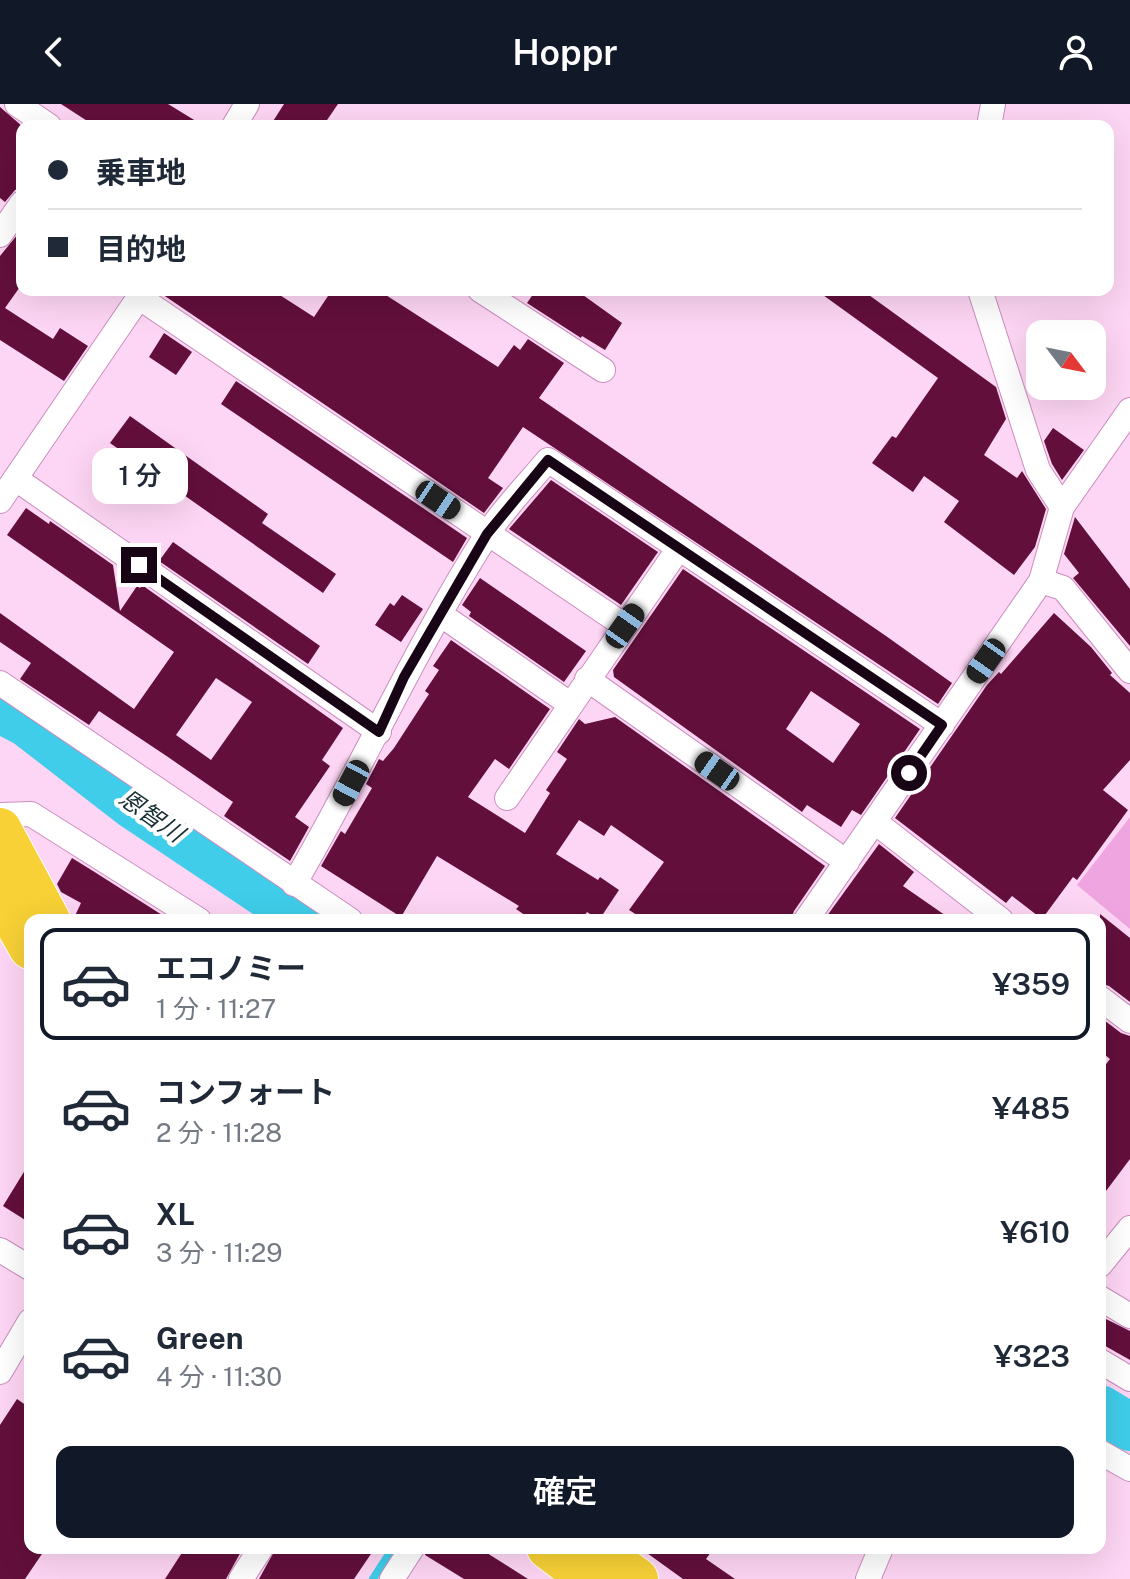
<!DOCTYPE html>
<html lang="ja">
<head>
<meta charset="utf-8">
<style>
  :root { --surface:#fff; --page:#f2f2f3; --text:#1f2937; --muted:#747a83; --line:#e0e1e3; --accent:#111827 }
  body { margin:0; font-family:"Public Sans","Noto Sans JP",sans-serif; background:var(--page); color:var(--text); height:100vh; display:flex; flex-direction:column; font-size:30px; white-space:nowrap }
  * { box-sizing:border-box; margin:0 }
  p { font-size:26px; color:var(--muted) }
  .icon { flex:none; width:44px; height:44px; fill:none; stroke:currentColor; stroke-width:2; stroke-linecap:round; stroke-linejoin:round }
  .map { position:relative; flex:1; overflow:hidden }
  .drawer { position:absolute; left:24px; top:810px; width:1082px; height:640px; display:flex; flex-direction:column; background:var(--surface); border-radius:16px; box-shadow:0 8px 32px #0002 }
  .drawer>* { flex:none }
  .guide { position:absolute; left:16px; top:16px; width:1098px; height:176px; border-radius:16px; box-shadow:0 8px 32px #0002; display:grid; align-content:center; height:176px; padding:0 32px; background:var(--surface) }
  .needle { width:52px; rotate:122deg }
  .buttons { position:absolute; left:1026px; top:216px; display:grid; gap:16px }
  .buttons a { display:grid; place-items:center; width:80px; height:80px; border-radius:16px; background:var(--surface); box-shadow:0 8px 32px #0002; font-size:40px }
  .end { position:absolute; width:36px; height:36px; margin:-18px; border:10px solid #170414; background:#fff; box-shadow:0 0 0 4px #fff }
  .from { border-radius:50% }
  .bubble { position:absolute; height:56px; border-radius:16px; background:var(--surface); box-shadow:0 8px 32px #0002; font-size:26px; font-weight:600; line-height:56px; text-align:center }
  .car { position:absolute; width:24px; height:48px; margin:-24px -12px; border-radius:10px; box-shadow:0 0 6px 2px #0007; background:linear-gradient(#222 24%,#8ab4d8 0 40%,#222 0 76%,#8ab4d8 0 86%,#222 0) }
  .guide b { display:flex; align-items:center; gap:28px; height:76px; font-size:30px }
  .guide b+b { border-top:2px solid var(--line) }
  .guide i { width:20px; height:20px; background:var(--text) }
  ul { padding:14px 0 0; list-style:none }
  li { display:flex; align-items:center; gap:24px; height:112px; margin:0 16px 12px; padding:0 16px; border:4px solid transparent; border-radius:16px }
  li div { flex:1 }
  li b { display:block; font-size:30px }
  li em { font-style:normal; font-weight:600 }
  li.on { border-color:var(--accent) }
  li>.icon { width:72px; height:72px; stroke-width:1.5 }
  .primary-button { display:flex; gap:16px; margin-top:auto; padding:16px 32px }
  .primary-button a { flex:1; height:92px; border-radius:16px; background:var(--accent); color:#fff; font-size:32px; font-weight:600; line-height:92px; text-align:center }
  header { display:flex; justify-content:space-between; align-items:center; height:104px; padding:0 32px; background:var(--accent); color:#fff; font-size:36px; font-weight:600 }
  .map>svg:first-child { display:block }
  .green { fill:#efa5e0 }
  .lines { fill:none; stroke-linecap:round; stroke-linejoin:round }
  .stream { stroke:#3fcde9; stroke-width:8 }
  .river { stroke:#3fcde9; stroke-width:48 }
  .building { fill:#630f3c; fill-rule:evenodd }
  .street-casing { stroke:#cb8dbf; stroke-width:26 }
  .highway-casing { stroke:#fff; stroke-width:44 }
  .street { stroke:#fff; stroke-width:24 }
  .highway { stroke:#f8d136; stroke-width:42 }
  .route { stroke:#170414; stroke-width:10 }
  .labels { text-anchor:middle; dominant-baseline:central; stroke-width:8; stroke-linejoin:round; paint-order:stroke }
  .water-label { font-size:24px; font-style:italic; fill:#182f34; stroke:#fff }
</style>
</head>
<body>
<header><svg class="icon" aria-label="back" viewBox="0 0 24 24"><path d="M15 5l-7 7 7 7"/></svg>Hoppr<svg class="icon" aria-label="person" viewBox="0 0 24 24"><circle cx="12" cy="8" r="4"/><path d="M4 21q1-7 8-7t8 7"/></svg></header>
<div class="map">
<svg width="1130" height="1475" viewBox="0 0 1130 1475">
  <rect width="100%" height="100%" fill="#fed6f5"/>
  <path class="green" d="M1130 713V825L1077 781Z"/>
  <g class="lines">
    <path class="stream" d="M373 1475 393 1444"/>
    <g class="river">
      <path d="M0 605 27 619 133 701 305 816"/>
      <path d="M1100 1305 1130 1323"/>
    </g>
  </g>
  <g class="building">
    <path d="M61 0H168L204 22H95Z"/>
    <path d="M284 0H338L323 22H270Z"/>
    <path d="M0 3 22 22V84L15 86 5 98 0 94Z"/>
    <path d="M22 125V180L5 204 53 235 60 224 88 242 64 277 0 236V152Z"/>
    <path d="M159 186H272L314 213 332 186H378L498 263 514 241 520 246 528 235 564 259 539 294 886 532 952 579 938 600 523 323 488 374 503 384 484 409 159 188Z"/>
    <path d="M536 186H576L622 219 605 246 582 232 581 234 527 199Z"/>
    <path d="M816 186H862L996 283 1006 315 984 351 1017 374 1022 367 1046 405 1035 443 1014 471 944 418 959 397 924 372 913 388 872 359 892 332 896 334 938 274Z"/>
    <path d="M164 229 192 248 176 271 149 253Z"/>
    <path d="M236 277 467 434 453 458 221 300Z"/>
    <path d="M130 312 268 410 262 419 336 470 323 489 110 339Z"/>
    <path d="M1053 324 1084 346 1062 376 1052 360 1044 337Z"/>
    <path d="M551 376 658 448 621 501 509 425Z"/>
    <path d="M26 404 49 420 50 417 113 461 120 507 137 482 140 484 142 481 343 624 322 656 330 662 295 713 309 723 290 757 224 712 233 698 168 653 99 607 89 621 20 575 31 559 0 538V509L134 605 174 548 7 431ZM216 574 252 598 211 656 176 631Z"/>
    <path d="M1075 413 1130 485V542L1073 474 1079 469 1064 450Z"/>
    <path d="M173 438 320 542 308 560 159 457Z"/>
    <path d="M683 465 920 625 861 711 852 706 841 723 807 701 802 708 614 573 613 566ZM811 587 860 620 833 659 786 625Z"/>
    <path d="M480 474 586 547 564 578 469 512 471 508 462 501Z"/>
    <path d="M402 491 423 505 401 538 375 521 390 499 394 502Z"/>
    <path d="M1054 509 1091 543 1112 569 1110 571 1130 589V656L1103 686 1128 706 1077 776 1073 773 1042 815 1012 792 1006 799 895 714 987 581 999 568 1001 570Z"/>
    <path d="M451 536 550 605 509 665 495 655 468 693 525 729 550 689 546 686 567 655 557 648 579 615 585 620 615 613 825 762 794 807 791 816H645L629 806 664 758 611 721 604 732 579 716 556 750 598 776 600 773 619 786 599 816 587 808 581 816H532L516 805 519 802 437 752 401 813 321 762 341 727 345 730 372 684 366 680 379 655 383 657 394 644 429 590 425 587 439 566 433 562Z"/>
    <path d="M879 740 914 768 903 782 952 816H824Z"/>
    <path d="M72 754 93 767 170 816H73L81 799 61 788 57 780Z"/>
    <path d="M1100 810 1130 834V898L1109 882 1100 879Z"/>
    <path d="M1100 913 1121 929 1130 932V1055L1100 1095V968L1110 955 1100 947Z"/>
    <path d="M30 1058V1119L3 1102Z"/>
    <path d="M1106 1215 1130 1227V1256L1100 1239V1224Z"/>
    <path d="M17 1295 30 1304V1444H46L25 1475H0V1321Z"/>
    <path d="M185 1444H243L226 1475H165Z"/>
    <path d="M276 1444H375L354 1475H259Z"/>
    <path d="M427 1444H479L528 1475H464L425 1451Z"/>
    <path d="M640 1444H714L706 1455 735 1475H683Z"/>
  </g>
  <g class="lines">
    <g class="street-casing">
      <g id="street">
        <path d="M17 0 49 22"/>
        <path d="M234 22 247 0"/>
        <path d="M989 22 993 0"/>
        <path d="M0 131 22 99"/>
        <path d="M480 186 603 266"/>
        <path d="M980 186 1038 366 1062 403"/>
        <path d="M140 194 625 522"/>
        <path d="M16 375 379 628"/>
        <path d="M0 397 144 186"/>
        <path d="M1041 477 1063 484 1130 567"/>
        <path d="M450 517 570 600"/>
        <path d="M587 575 847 758"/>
        <path d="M0 579 350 816"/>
        <path d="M507 694 679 444"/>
        <path d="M0 711 31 710 199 816"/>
        <path d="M875 718 1001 816"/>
        <path d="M294 780C361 666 415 544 486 432 503 405 527 381 548 356L942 621"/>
        <path d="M806 816 1041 477 1062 403 1130 306"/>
        <path d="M1100 894 1130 917"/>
        <path d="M0 1146 30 1164"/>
        <path d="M1100 1161 1130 1124"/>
        <path d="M1100 1194 1130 1212"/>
        <path d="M1100 1257 1130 1275"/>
        <path d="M0 1268 30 1217"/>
        <path d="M1100 1348 1130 1365"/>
        <path d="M241 1475 261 1444"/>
        <path d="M392 1475 412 1444"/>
        <path d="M868 1475 881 1444"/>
      </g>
    </g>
    <g class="highway-casing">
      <g id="highway">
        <path d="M0 725 49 816"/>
        <path d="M0 791 30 844"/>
        <path d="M548 1444 589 1475"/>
        <path d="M595 1444 637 1475"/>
      </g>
    </g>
    <use href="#street" class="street"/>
    <use href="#highway" class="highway"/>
  </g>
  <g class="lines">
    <path class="route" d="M139 461 379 628 404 573 487 430 548 356 942 621 909 669"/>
  </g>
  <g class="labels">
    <g class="water-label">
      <text transform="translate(152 711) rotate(35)">恩智川</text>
    </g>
  </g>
</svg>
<div class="buttons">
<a><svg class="needle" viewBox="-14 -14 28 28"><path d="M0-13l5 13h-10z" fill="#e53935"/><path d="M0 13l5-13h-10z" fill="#747a83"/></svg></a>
</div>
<i class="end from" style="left:909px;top:669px"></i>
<i class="end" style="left:139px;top:461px"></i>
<div class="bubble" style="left:92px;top:344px;width:96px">1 分</div>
<i class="car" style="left:438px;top:396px;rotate:124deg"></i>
<i class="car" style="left:625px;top:522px;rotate:35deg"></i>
<i class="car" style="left:986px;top:557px;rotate:215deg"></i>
<i class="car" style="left:717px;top:667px;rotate:305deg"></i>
<i class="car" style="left:351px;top:679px;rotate:208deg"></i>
<div class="guide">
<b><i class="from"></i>乗車地</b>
<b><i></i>目的地</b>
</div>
<section class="drawer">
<ul>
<li class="on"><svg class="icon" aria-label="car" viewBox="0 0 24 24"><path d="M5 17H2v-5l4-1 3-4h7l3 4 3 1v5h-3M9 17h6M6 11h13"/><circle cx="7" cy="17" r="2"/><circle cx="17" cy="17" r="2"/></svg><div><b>エコノミー</b><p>1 分 · 11:27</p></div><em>¥359</em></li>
<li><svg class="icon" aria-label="car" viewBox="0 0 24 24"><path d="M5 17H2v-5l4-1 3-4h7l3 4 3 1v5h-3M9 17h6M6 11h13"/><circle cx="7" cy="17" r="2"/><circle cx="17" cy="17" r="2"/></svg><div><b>コンフォート</b><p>2 分 · 11:28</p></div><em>¥485</em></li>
<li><svg class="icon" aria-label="car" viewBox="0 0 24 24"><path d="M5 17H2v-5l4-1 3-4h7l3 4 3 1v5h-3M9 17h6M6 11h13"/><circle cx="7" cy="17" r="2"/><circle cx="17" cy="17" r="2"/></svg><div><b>XL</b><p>3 分 · 11:29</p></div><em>¥610</em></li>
<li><svg class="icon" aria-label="car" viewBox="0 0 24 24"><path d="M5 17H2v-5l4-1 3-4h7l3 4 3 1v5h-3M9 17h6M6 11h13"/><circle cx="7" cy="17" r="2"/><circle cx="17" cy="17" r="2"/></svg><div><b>Green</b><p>4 分 · 11:30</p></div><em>¥323</em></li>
</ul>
<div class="primary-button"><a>確定</a></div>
</section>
</div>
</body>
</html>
